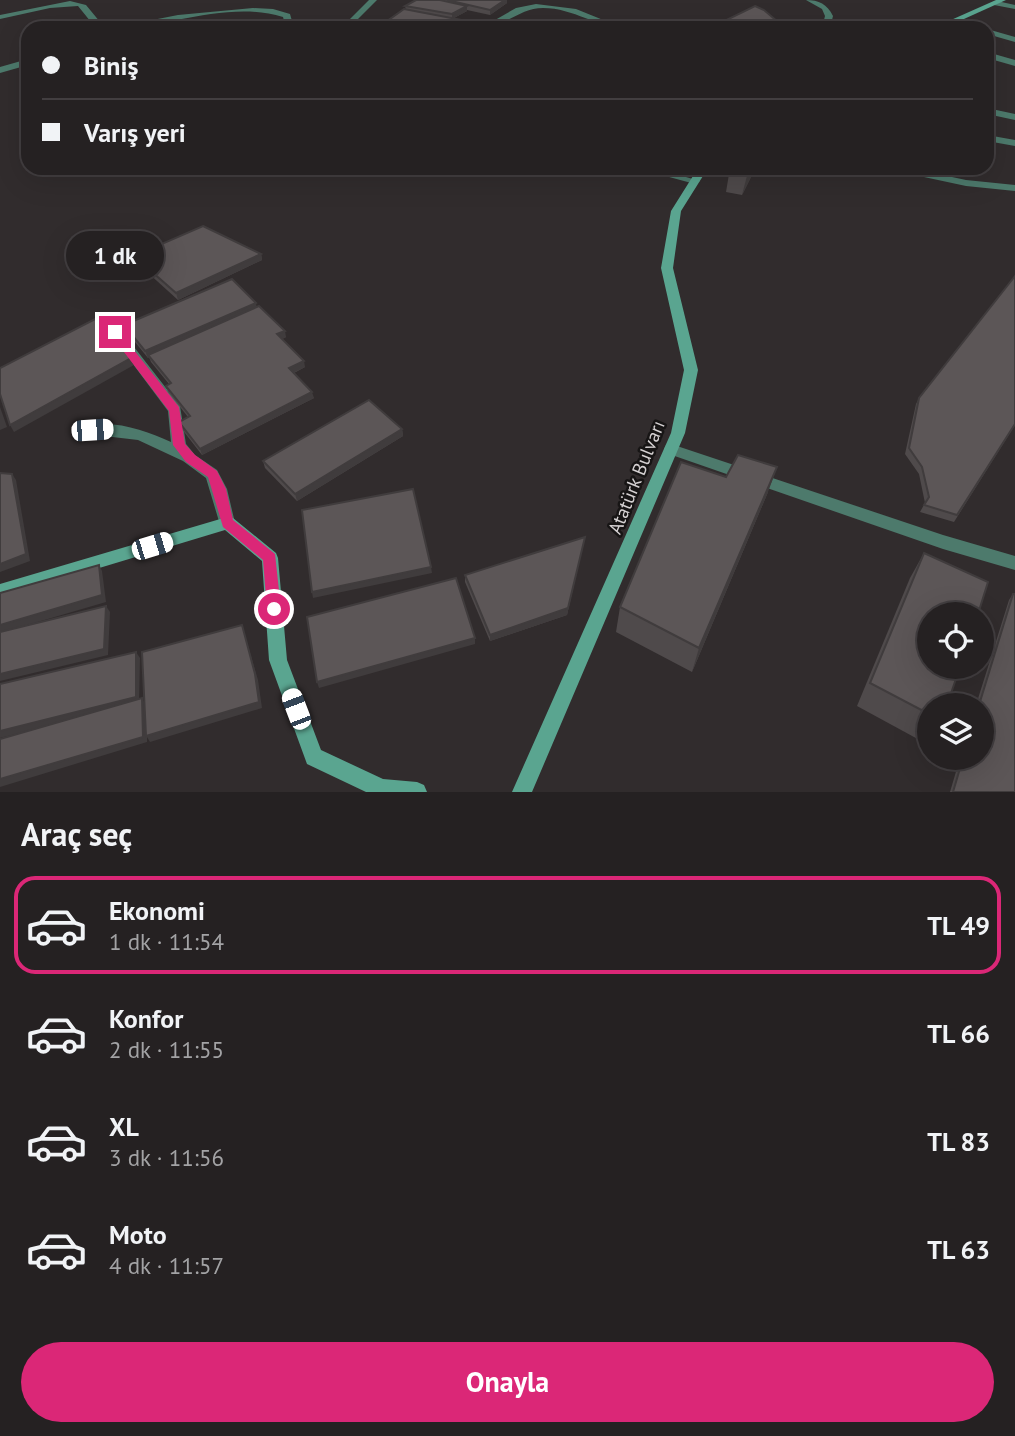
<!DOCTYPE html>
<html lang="tr">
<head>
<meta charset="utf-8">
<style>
  :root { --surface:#252122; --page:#312e2f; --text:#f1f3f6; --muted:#a3a3a5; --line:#423e40; --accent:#db2777 }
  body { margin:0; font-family:"PT Sans",sans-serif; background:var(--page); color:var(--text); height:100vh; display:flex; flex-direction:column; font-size:26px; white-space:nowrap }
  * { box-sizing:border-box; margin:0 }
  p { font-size:23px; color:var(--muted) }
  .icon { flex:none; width:38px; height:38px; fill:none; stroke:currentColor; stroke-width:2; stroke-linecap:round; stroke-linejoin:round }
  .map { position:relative; height:792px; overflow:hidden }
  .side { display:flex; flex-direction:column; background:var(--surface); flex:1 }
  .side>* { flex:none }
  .banner { position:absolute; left:21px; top:21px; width:973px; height:154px; border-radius:21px; box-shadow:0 7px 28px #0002,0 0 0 2px var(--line); display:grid; align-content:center; height:154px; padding:0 21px; background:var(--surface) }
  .buttons { position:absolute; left:917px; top:602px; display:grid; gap:14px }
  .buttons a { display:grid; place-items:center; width:77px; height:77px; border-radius:50%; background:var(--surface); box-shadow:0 7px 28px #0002,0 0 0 2px var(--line); font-size:35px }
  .end { position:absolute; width:32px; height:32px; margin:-16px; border:9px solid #db2777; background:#fff; box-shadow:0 0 0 4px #fff }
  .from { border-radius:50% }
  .bubble { position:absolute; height:49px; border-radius:24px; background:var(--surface); box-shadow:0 7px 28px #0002,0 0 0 2px var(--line); font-size:23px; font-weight:600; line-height:49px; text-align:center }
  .car { position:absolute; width:21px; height:42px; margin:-21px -10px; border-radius:9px; box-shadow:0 0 5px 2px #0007; background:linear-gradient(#fff 24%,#345 0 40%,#fff 0 76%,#345 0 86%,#fff 0) }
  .banner b { display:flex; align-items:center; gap:24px; height:66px; font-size:26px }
  .banner b+b { border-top:2px solid var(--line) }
  .banner i { width:18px; height:18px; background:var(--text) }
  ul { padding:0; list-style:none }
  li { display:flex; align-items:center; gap:21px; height:98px; margin:0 14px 10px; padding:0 7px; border:4px solid transparent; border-radius:21px }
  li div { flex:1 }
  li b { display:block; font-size:26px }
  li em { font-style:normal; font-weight:600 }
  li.on { border-color:var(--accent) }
  li>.icon { width:63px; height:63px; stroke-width:1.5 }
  h2 { padding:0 21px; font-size:32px; line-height:84px }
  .primary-button { display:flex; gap:14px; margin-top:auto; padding:14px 21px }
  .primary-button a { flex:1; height:80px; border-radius:42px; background:var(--accent); color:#fff; font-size:28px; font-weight:600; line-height:80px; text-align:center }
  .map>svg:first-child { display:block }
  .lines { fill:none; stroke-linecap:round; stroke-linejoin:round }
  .street { fill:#4d7a6c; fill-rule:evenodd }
  .secondary { fill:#5aa590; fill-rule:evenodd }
  .wall { fill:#4f4a4b }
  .shaded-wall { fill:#403c3d }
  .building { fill:#5c5657; stroke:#403c3d; stroke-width:2 }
  .route { fill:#db2777 }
  .labels { text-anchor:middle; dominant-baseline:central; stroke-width:5; stroke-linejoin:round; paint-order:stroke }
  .street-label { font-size:19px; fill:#d5d1d2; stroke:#171515 }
</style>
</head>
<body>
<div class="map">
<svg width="1015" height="792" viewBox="0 0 1015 792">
  <rect width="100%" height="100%" fill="#312c2d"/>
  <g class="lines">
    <g class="street">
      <path d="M369 0H377L349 28H341Z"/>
      <path d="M806 0C819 0 827 4 833 16L830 28H822L825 16 822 9Z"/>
      <path d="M70 1 86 5 105 28 95 27 78 6 50 8 0 19V15Z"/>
      <path d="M997 1 1015 5V9L994 5 993 3Z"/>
      <path d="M536 4 576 9 623 28C598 28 574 8 543 8 519 8 504 28 481 28L516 8Z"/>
      <path d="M253 8 273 9 290 14 294 28H286L283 17C228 0 168 28 112 28L178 15Z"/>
      <path d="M954 19 980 26 981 28H969L951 23V19Z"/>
      <path d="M987 29 1015 37V42L987 34Z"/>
      <path d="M987 52 1015 60V66L987 58Z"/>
      <path d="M28 59V65L0 73V67Z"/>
      <path d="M987 108 1015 114V120L987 114Z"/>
      <path d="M987 135 1015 140V146L987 141Z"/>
      <path d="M594 168H634C623 175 605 176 594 168Z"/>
      <path d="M636 168H654L700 181 695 184Z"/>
      <path d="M891 168H910L966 180 1015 185V191L966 186 896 171Z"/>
      <path d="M115 328 120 329 180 406 186 444 195 455 217 470 227 489 235 523 233 528 227 529 221 528 206 478 183 461 138 440 87 434 85 430 87 426C114 419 147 431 171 442L168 411 109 332Z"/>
      <path d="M671 444 943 535 1015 556V570L943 549 666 453 664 449 666 445Z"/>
    </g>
    <g class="secondary">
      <path d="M996 0H1006L944 28H933Z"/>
      <path d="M698 168H708L681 211 673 268 698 370 685 433 532 792H512L671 433 684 370 661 268 671 211Z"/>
      <path d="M227 517 233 518 276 553 278 558 287 660 321 750 383 779 417 782 424 785 427 792H366L307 764 269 660 262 561 225 530 0 598V584Z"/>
    </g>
  </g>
  <g class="wall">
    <path d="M416 0H507V3L490 15 467 10V11L454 18 462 20V25L459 28H376L383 26V24L406 10 405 6Z"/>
    <path d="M730 168H754L752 175 742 195 726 192Z"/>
    <path d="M261 254 262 260 178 300 136 262 134 256Z"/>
    <path d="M257 307 286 337 282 339 305 367 294 373 314 398 202 455 181 428 179 422 188 417 168 392 166 386 169 384 151 362 149 357 148 358 126 331 124 325Z"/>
    <path d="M919 398 1015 425 954 522 920 512 925 503 919 474 905 454 916 404Z"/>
    <path d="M402 429 403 436 297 501 265 468 263 461Z"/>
    <path d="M726 477 768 492 692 672 616 632 620 607Z"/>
    <path d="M585 537 567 615 490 641 465 582V575Z"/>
    <path d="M924 553 929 705V738L925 743 857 706 910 578Z"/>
    <path d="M1013 594 1015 792H950L960 758H982V705H976L1009 600Z"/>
  </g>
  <g class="shaded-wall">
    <path d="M505 0H507V3L490 15V10Z"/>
    <path d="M467 6V11L452 19V14Z"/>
    <path d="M462 20V25L459 28H452Z"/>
    <path d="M749 168H754L752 175 742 195Z"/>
    <path d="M261 254 262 260 178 300 176 293Z"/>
    <path d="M256 303 257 309 148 358 145 351Z"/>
    <path d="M285 331 286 337 279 341 277 334Z"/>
    <path d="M131 358 134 365 14 432 10 425Z"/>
    <path d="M304 361 305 367 291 374 289 368Z"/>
    <path d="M312 392 314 398 202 455 200 449Z"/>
    <path d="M0 407 7 427 0 430Z"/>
    <path d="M402 429 403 436 297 501 295 494Z"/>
    <path d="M777 467 768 492 692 672 699 648Z"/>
    <path d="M12 474 16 480 30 561 0 572V564Z"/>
    <path d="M585 537 567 615 490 641V635Z"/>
    <path d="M99 565 102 571 106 602 0 633V625Z"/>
    <path d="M431 567 432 573 313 598 312 592Z"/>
    <path d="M106 606 110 612 108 655 0 681V674Z"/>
    <path d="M242 625 258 680 262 708 150 742 147 737V742L0 787V779L142 698 145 704Z"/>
    <path d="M475 638V644L319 688 317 682Z"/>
    <path d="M136 652 140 658 139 703 0 738V731Z"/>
  </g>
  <g class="building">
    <path d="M416 0H440L467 6 452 14 405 6Z"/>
    <path d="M447 0H505L490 10Z"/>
    <path d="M755 6 764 10 785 28H713L718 24Z"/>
    <path d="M404 9 462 20 452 28H407L383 24Z"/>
    <path d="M123 23 136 28H107Z"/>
    <path d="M378 25 395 28H376Z"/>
    <path d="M731 168H749L747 172Z"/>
    <path d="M203 226 261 254 176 293 134 256Z"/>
    <path d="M1015 276V424L957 515 924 505 929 497 922 467 909 448 919 398Z"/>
    <path d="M232 279 256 303 145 351 124 325Z"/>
    <path d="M259 306 285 331 277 334 304 361 289 368 312 392 200 449 179 422 190 416 166 386 171 383 148 355Z"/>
    <path d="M99 317 131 358 10 425 0 394V368Z"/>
    <path d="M369 400 402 429 295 494 263 461Z"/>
    <path d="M738 455 777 467 699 648 620 607 681 462 726 477Z"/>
    <path d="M0 473 12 474 26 554 0 564Z"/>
    <path d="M413 489 431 567 312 592 302 510Z"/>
    <path d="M585 537 568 608 490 635 465 575Z"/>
    <path d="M924 553 988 582 978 614H929V667H960L947 705H929V714L870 683Z"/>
    <path d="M99 565 102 595 0 625V593Z"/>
    <path d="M456 578 475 638 317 682 307 617Z"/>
    <path d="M1013 594H1015V792H953L963 758H982V705H979Z"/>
    <path d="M106 606 104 649 0 674V632Z"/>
    <path d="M242 625 255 674 259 702 146 736 142 652Z"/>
    <path d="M136 652V697L0 731V684Z"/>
    <path d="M142 698 143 737 0 779V739Z"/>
  </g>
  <path class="route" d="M111 330H118L179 407 185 444 195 455 217 471 226 489 233 520 275 554 281 609 279 613 274 615 267 609 263 560 223 527 208 477 186 462 173 445 169 411 111 335Z"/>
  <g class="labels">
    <g class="street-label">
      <text transform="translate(636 477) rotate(-68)">Atatürk Bulvarı</text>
    </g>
  </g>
</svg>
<div class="buttons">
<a><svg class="icon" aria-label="locate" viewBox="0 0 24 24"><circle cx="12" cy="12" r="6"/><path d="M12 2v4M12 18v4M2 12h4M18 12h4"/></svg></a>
<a><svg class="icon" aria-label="layers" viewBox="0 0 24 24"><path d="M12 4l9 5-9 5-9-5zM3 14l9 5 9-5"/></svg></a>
</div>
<i class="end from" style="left:274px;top:609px"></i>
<i class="end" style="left:115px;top:332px"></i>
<div class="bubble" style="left:66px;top:231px;width:98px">1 dk</div>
<i class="car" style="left:92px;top:430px;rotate:86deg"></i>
<i class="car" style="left:152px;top:546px;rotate:73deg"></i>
<i class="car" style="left:296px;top:709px;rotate:339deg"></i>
<div class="banner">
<b><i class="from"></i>Biniş</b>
<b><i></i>Varış yeri</b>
</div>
</div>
<section class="side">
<h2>Araç seç</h2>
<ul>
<li class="on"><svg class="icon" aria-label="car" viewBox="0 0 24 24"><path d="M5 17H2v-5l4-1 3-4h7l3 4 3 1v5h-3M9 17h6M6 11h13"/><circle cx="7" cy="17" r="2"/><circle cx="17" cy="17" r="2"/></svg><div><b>Ekonomi</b><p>1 dk · 11:54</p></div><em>TL 49</em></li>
<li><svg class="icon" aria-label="car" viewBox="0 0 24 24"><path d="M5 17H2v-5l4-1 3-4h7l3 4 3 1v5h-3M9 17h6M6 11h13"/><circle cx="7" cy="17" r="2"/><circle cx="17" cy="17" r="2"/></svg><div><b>Konfor</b><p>2 dk · 11:55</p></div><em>TL 66</em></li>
<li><svg class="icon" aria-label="car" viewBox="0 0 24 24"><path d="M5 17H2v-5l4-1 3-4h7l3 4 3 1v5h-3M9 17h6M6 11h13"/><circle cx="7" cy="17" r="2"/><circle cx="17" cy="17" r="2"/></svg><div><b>XL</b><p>3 dk · 11:56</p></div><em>TL 83</em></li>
<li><svg class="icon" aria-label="car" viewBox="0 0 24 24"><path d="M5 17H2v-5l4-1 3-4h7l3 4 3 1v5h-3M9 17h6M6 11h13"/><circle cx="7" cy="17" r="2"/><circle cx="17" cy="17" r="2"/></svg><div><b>Moto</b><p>4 dk · 11:57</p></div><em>TL 63</em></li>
</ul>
<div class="primary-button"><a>Onayla</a></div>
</section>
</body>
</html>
